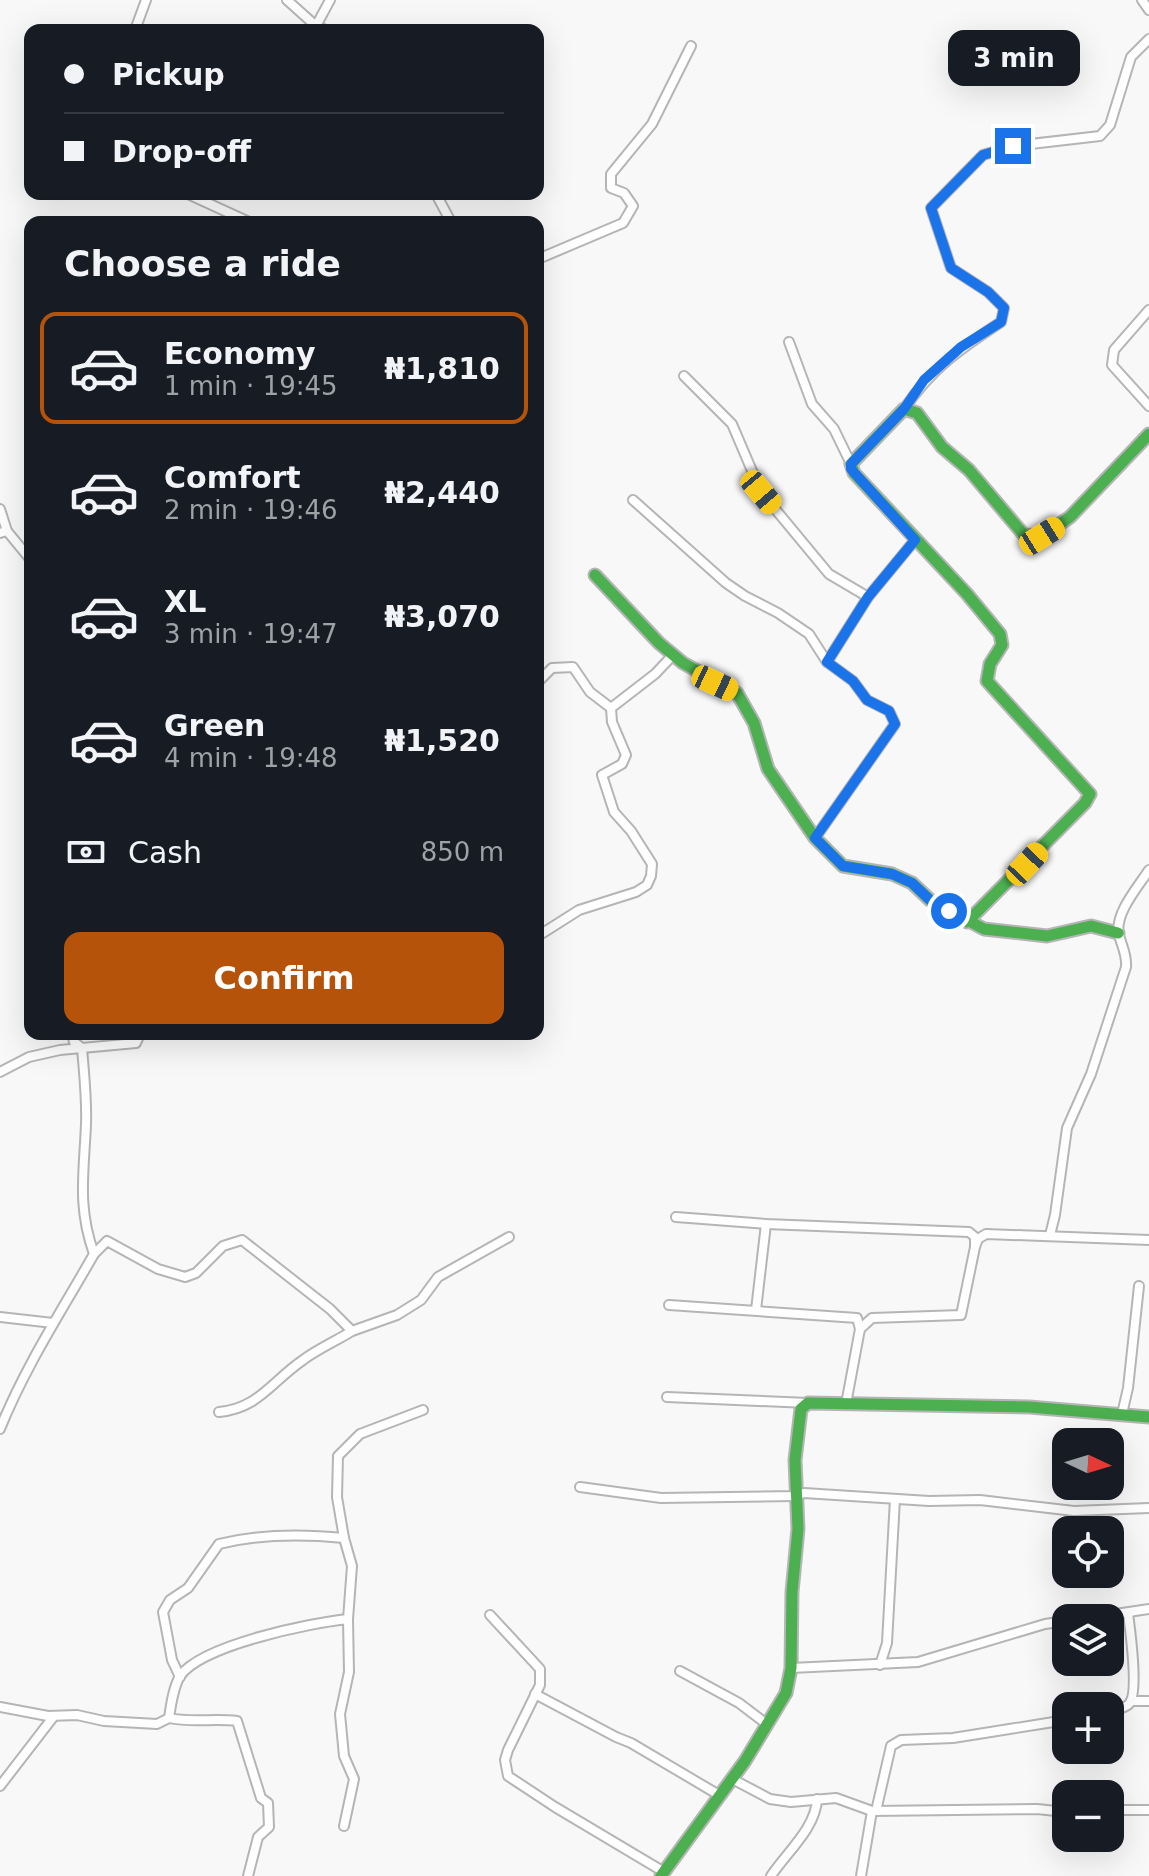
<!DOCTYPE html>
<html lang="en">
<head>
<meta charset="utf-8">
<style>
  :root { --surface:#171b24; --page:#242831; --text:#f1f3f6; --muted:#9ea1a6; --line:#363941; --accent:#b45309 }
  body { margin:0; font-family:"DejaVu Sans",sans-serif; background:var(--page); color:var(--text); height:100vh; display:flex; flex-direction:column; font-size:30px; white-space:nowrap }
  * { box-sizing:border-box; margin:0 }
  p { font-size:26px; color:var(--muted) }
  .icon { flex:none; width:44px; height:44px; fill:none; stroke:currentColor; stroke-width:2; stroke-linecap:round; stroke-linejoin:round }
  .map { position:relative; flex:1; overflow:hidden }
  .sheet { position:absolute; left:24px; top:216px; width:520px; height:824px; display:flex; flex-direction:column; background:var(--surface); border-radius:16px; box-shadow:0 8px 32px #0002 }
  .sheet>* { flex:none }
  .hud { position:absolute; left:24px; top:24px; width:520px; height:176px; border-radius:16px; box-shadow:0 8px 32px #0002; display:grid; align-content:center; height:176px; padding:0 40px; background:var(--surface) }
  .needle { width:52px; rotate:94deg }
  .controls { position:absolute; left:1052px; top:1428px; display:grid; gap:16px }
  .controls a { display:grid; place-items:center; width:72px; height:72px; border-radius:16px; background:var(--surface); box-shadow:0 8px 32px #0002; font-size:40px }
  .end { position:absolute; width:36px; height:36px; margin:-18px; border:10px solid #1a73e8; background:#fff; box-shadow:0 0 0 4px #fff }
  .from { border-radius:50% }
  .bubble { position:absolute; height:56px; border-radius:16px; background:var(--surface); box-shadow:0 8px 32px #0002; font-size:26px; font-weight:800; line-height:56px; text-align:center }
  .car { position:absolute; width:24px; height:48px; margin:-24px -12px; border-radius:10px; box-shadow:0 0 6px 2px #0007; background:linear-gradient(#f5c518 24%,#345 0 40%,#f5c518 0 76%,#345 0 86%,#f5c518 0) }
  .hud b { display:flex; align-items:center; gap:28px; height:76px; font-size:30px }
  .hud b+b { border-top:2px solid var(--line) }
  .hud i { width:20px; height:20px; background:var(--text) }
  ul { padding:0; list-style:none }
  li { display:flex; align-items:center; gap:24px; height:112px; margin:0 16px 12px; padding:0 24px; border:4px solid transparent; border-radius:16px }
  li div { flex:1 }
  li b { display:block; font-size:30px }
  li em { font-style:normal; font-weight:800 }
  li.on { border-color:var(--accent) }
  li>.icon { width:72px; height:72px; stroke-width:1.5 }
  h2 { padding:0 40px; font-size:36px; line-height:96px }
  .pay { display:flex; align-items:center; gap:20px; height:88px; padding:0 40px; font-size:30px }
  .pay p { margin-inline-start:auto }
  .button { display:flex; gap:16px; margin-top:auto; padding:16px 40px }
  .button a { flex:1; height:92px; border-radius:16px; background:var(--accent); color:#fff; font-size:32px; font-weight:800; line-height:92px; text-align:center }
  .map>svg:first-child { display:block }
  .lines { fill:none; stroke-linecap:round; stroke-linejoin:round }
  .street-casing { stroke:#b5b5b6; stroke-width:12 }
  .fast-casing { stroke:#b5b5b6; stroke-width:15 }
  .street { stroke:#fefefe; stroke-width:8 }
  .fast { stroke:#4caf50; stroke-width:11 }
  .route { stroke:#1a73e8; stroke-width:10 }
</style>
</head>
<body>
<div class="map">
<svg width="1149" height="1876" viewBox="0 0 1149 1876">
  <rect width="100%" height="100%" fill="#f8f8f9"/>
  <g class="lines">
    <g class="street-casing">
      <g id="street">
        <path d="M287 0 316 26 326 30"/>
        <path d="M1142 0 1149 10"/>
        <path d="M316 26 330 0"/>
        <path d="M135 30 146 0"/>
        <path d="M188 194 249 222"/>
        <path d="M436 194 451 222"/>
        <path d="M538 259 623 223 633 206 624 193 611 188V174L652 124 691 46"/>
        <path d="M1149 310 1114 350 1112 365 1149 406"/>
        <path d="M789 342 812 404 834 429 851 464"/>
        <path d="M684 376 732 424 761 492 829 574 868 597"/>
        <path d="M904 409C932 368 960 349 1001 322L1004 308 988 292 951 268 931 208 983 155 1013 146 1100 136 1110 125 1131 57 1149 39"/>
        <path d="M633 500 726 583 745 596 778 613 809 634 827 662 853 681 867 700 889 711 895 724 815 838"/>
        <path d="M0 509 7 531"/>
        <path d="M0 533 7 531 30 559"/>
        <path d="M827 662 868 597 915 540"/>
        <path d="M538 682 552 668 573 667 590 692 611 708"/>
        <path d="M538 936 579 910 636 892 647 885 651 876 652 864 631 831 614 812 602 775 622 764 626 755 612 722 611 708 655 674 673 655"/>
        <path d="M0 1072 29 1057 60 1050 136 1043 140 1034"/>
        <path d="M676 1217 766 1224 969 1232 975 1237V1246"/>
        <path d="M1050 1235 1055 1215 1067 1128 1091 1074 1126 967C1127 954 1122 947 1119 935 1114 914 1138 887 1149 870"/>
        <path d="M94 1254 107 1241 158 1269 185 1277 196 1273 223 1246 242 1240 330 1309 352 1331C336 1341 318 1349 303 1360 271 1382 259 1408 219 1412"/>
        <path d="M669 1305 857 1318 860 1329 846 1404"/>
        <path d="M756 1310 766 1224"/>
        <path d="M0 1317 53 1323"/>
        <path d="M860 1329 872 1318 961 1315 975 1247 978 1239 986 1234 1149 1240"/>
        <path d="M352 1331 397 1315 421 1300 438 1277 509 1237"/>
        <path d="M667 1397 808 1403"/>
        <path d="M1122 1414 1128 1388 1139 1286"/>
        <path d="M0 1429C25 1367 61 1312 94 1254 77 1206 84 1173 86 1124 87 1099 84 1073 82 1048L74 1042 72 1034"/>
        <path d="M580 1487 661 1498 795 1496 804 1493 929 1501 980 1500 1074 1511 1149 1508"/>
        <path d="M490 1615 540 1669V1685L508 1750 505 1760 508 1776 555 1807 664 1872"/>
        <path d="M1089 1618 1149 1609"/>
        <path d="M348 1619 352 1566 344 1538 337 1497 338 1456 360 1434 423 1410"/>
        <path d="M880 1665 887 1643 895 1499"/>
        <path d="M791 1668 918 1662 1045 1624 1066 1621"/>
        <path d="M680 1671 739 1703 768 1725"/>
        <path d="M180 1677 172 1660 163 1612 170 1600 188 1588 219 1544C259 1534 303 1534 344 1538"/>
        <path d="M535 1694 616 1737 631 1743 719 1795"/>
        <path d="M1131 1701H1149"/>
        <path d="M0 1707 48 1716 77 1715 104 1721 157 1724 169 1718C171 1705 173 1688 180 1676 202 1645 310 1623 348 1619L349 1672 340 1714 344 1756 354 1779 344 1826"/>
        <path d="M1110 1711C1116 1709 1124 1709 1129 1704 1139 1693 1130 1629 1128 1613"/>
        <path d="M169 1718C192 1723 214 1718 237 1721L261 1798 268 1803 269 1827 258 1837 248 1876"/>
        <path d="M729 1781H736L770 1799 791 1802 836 1798 872 1811 1037 1809 1066 1812"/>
        <path d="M0 1786 54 1716"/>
        <path d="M1110 1810H1149"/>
        <path d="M876 1811 891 1746 901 1740 953 1738 1066 1720"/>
        <path d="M771 1876C786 1853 816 1828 817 1799"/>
        <path d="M861 1876 872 1811"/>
      </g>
    </g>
    <g class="fast-casing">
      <g id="fast">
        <path d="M595 575 659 643 683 663 737 693 754 723 768 769 815 838 843 866 892 874 912 883 930 900 984 929 1047 936 1091 926 1118 933"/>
        <path d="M967 922 1085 803 1090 794 987 681 990 664 1002 645 1000 634 967 594 854 473 851 464 904 409 917 413 942 447 969 470 1024 535 1042 536 1070 517 1149 434"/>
        <path d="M661 1876 745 1761 786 1693 791 1668 792 1592 798 1529 795 1460 801 1409 808 1403 1029 1407 1149 1417"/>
      </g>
    </g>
    <use href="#street" class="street"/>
    <use href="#fast" class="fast"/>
  </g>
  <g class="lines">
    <path class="route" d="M949 911 930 900 912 883 892 874 843 866 815 838 895 724 889 711 867 700 853 681 827 662 868 597 915 540 851 469V464L904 409 924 380 961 347 1001 322 1004 308 988 292 951 268 931 208 983 155 1013 146"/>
  </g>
</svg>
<div class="controls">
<a><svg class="needle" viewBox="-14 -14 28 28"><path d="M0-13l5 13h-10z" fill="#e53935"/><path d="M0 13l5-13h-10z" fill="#9ea1a6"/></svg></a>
<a><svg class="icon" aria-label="locate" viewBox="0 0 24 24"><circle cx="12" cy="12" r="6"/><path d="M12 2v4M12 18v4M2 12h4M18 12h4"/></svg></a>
<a><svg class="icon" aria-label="layers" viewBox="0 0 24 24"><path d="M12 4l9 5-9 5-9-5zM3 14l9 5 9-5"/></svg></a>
<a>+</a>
<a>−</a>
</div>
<i class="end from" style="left:949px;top:911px"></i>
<i class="end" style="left:1013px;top:146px"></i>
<div class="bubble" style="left:948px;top:30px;width:132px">3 min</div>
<i class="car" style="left:761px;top:492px;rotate:140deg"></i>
<i class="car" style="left:1042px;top:536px;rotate:58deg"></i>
<i class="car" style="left:715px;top:683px;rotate:115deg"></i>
<i class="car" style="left:1027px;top:864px;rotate:43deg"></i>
<div class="hud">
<b><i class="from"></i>Pickup</b>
<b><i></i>Drop-off</b>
</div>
<section class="sheet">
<h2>Choose a ride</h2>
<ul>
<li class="on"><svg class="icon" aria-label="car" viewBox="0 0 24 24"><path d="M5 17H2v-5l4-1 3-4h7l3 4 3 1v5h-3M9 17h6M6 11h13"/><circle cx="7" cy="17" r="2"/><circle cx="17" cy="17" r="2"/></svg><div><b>Economy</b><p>1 min · 19:45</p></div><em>₦1,810</em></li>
<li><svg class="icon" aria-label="car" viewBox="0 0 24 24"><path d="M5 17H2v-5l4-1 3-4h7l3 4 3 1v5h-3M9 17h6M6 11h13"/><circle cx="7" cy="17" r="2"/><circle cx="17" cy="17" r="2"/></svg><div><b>Comfort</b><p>2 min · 19:46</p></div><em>₦2,440</em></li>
<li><svg class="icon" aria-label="car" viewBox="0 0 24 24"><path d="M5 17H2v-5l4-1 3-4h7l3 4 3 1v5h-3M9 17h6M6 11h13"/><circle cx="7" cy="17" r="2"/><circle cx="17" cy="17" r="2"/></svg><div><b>XL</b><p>3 min · 19:47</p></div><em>₦3,070</em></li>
<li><svg class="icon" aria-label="car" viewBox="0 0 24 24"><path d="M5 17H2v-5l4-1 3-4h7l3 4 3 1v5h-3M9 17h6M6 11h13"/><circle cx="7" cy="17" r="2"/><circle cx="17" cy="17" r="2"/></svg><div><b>Green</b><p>4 min · 19:48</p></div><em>₦1,520</em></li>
</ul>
<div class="pay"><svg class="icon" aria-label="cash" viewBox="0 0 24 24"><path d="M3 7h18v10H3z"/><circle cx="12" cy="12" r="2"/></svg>Cash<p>850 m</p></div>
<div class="button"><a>Confirm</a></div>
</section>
</div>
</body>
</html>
